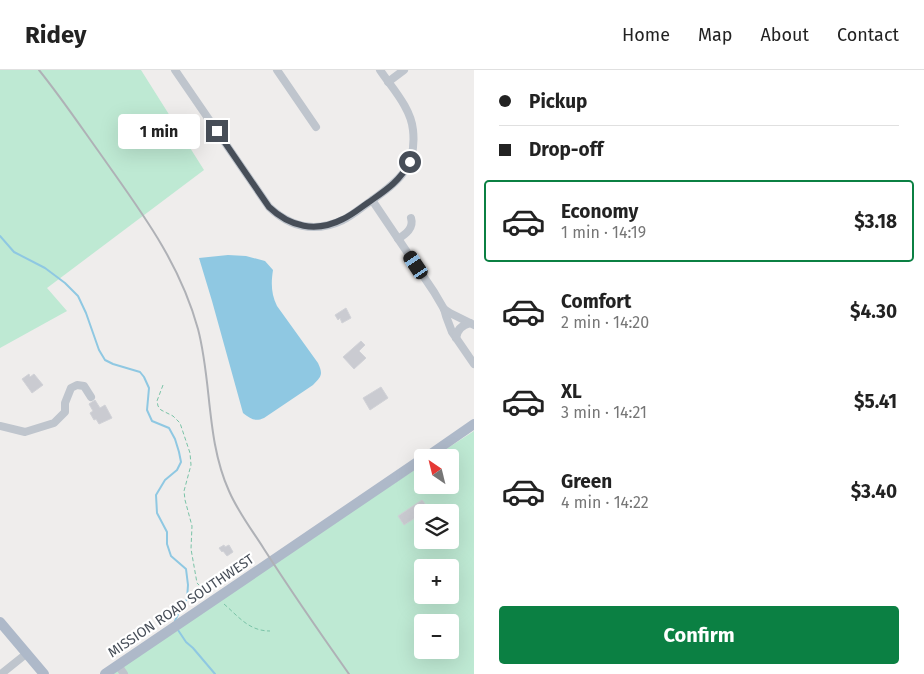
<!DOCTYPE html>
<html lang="en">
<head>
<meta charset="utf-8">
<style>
  :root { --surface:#fff; --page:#f6f6f6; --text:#222; --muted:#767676; --line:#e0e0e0; --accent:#0b8043 }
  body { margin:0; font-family:"Fira Sans",sans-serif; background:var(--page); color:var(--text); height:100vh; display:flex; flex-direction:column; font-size:19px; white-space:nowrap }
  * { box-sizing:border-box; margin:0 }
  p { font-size:16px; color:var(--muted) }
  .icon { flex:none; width:28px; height:28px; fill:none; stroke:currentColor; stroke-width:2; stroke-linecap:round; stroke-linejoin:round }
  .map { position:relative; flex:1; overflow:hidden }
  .details { display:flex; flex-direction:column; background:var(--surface); width:450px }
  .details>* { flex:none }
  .top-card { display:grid; align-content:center; height:110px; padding:0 25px; background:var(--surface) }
  .needle { width:32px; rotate:325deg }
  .buttons { position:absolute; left:414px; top:379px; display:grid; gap:10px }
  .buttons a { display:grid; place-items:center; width:45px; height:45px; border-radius:5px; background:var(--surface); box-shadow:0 5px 20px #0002; font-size:25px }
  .end { position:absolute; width:22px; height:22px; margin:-11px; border:6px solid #474e58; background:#fff; box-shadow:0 0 0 2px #fff }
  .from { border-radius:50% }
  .bubble { position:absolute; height:35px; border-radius:5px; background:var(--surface); box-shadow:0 5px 20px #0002; font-size:16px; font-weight:700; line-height:35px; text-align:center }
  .car { position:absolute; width:15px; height:30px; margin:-15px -8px; border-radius:6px; box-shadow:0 0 4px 1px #0007; background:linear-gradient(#222 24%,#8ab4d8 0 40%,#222 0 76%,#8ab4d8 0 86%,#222 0) }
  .top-card b { display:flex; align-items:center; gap:18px; height:48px; font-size:19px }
  .top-card b+b { border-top:1px solid var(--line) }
  .top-card i { width:12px; height:12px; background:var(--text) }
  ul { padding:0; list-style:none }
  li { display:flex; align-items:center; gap:15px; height:82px; margin:0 10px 8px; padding:0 15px; border:2px solid transparent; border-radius:5px }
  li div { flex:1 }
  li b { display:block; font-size:19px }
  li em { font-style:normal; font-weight:700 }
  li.active { border-color:var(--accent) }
  li>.icon { width:45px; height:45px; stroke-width:1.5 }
  .primary-button { display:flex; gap:10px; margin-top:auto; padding:10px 25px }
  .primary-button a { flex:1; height:58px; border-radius:5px; background:var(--accent); color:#fff; font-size:20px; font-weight:700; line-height:58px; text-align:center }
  header { display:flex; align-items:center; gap:30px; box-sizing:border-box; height:70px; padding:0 25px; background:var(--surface); border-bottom:1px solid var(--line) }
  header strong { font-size:24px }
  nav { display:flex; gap:28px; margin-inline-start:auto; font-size:18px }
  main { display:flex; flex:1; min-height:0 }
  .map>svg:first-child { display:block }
  .green { fill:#bee9d3; fill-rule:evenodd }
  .water { fill:#8fc8e2 }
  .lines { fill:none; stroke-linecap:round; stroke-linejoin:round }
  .stream { stroke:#8fc8e2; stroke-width:2 }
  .building { fill:#cacbd1; stroke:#d1d2d7 }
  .path { stroke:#7ac3a7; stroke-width:1; stroke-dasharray:4 2.5; stroke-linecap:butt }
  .minor { stroke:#bfc5cd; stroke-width:8 }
  .major { stroke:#aeb9c9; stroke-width:10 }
  .rail { stroke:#afb1b6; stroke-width:2 }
  .route { stroke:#474e58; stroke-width:6 }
  .labels { text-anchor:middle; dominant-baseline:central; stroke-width:4.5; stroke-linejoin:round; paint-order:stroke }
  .street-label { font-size:14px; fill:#474e58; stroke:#fff }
</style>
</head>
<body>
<header>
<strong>Ridey</strong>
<nav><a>Home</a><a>Map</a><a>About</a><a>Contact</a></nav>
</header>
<main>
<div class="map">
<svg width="474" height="604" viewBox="0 0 474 604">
  <rect width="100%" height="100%" fill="#efedec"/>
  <g class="green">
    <path d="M0 0H141L204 100 47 218 67 241 0 278Z"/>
    <path d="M474 361V604H105L422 395V415H450V388L434 387ZM422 442H450V470H422ZM422 498H450V525H422ZM422 552H450V580H422Z"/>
  </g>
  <path class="water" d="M228 185 246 186 265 191 273 200C271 213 271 224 277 236L318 293C323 304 322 306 313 315L264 348C255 352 251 349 243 343L212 231 199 188Z"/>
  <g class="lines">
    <g class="stream">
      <path d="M0 166 14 182 45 198 65 213 78 226 86 243 99 280 105 290 113 294 140 302 144 307 149 318 147 340 152 351 169 358 175 369 179 382 181 392 177 400 165 410 156 425 157 443 167 462V474L171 486 186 499 188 515 187 529 180 540 175 551"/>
      <path d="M178 560 186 572 193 578 215 604"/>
    </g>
  </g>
  <g class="building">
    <path d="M346 238 351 248 342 253 340 248 338 250 335 245Z"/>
    <path d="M361 271 365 275 359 281 366 288 354 299 343 287Z"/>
    <path d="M29 304 30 307 34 304 43 315 32 323 22 309Z"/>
    <path d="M381 317 388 328 370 340 363 328Z"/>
    <path d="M95 330 100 338 105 335 112 348 99 354 96 349 94 350 90 343 93 341 89 334Z"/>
    <path d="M422 430 429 439 404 455 398 446Z"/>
    <path d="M224 475 225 477 229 475 233 482 227 486 223 481 222 482 219 478Z"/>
  </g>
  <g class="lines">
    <g class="path">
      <path d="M163 315 157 331 158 336 161 340 173 346 180 353 190 383 191 395 184 421 185 430 192 456 191 479 197 513 209 525"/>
      <path d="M224 534C239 547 249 561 270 561"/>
    </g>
    <g class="minor">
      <path d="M175 0 269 137C290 157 315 163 343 150 353 145 362 137 371 131 399 111 417 97 413 60 411 38 392 18 380 0"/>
      <path d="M277 0 316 57"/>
      <path d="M388 12 404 0"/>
      <path d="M372 130 434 222 444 239 446 246 452 262 474 294"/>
      <path d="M398 169C406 164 414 158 411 148"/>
      <path d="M444 239 450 243 474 255"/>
      <path d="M456 268C457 259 462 255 470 253"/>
      <path d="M0 356 25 362 54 353 65 342V333L71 318 77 315 84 316 91 327"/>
      <path d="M118 595 124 604"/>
      <path d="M1 604 26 584"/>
    </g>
    <g class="major">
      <path d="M425 388 474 354"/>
      <path d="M0 552 44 604"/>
      <path d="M105 604 422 389"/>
    </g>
    <path class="rail" d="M39 0C60 26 79 54 99 82 139 139 179 190 198 259 212 312 206 370 229 421 238 442 252 460 264 479 291 521 320 563 349 604"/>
  </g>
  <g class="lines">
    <path class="route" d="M217 61 269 137C290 157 316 163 343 149 352 145 360 138 369 132 386 120 399 112 410 92"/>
  </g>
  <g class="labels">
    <g class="street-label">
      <text transform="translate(181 536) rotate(-34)">MISSION ROAD SOUTHWEST</text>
    </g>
  </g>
</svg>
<div class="buttons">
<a><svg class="needle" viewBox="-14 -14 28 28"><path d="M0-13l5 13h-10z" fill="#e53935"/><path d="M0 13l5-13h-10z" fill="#767676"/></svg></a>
<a><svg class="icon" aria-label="layers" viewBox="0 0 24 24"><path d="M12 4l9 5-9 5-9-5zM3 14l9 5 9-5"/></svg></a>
<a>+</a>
<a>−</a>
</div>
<i class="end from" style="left:410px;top:92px"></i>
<i class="end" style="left:217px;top:61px"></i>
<div class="bubble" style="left:118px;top:44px;width:82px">1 min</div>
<i class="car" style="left:416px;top:195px;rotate:326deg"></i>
</div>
<section class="details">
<div class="top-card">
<b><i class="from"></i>Pickup</b>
<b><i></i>Drop-off</b>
</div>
<ul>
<li class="active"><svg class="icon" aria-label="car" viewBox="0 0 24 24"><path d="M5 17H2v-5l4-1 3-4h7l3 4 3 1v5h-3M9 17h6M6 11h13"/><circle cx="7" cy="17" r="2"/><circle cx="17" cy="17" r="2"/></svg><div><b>Economy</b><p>1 min · 14:19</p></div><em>$3.18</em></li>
<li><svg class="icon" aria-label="car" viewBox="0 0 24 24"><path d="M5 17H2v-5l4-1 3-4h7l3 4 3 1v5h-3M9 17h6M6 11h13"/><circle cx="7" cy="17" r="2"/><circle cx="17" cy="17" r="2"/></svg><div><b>Comfort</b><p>2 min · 14:20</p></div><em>$4.30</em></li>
<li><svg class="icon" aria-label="car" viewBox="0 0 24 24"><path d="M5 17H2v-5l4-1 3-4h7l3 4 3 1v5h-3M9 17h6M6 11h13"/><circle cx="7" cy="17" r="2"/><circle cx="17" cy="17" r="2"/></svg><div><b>XL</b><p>3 min · 14:21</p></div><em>$5.41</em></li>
<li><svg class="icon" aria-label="car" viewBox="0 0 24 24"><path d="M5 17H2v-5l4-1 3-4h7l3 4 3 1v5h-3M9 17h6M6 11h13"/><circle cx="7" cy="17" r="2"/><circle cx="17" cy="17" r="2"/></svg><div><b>Green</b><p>4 min · 14:22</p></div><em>$3.40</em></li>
</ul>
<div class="primary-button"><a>Confirm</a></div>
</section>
</main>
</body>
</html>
